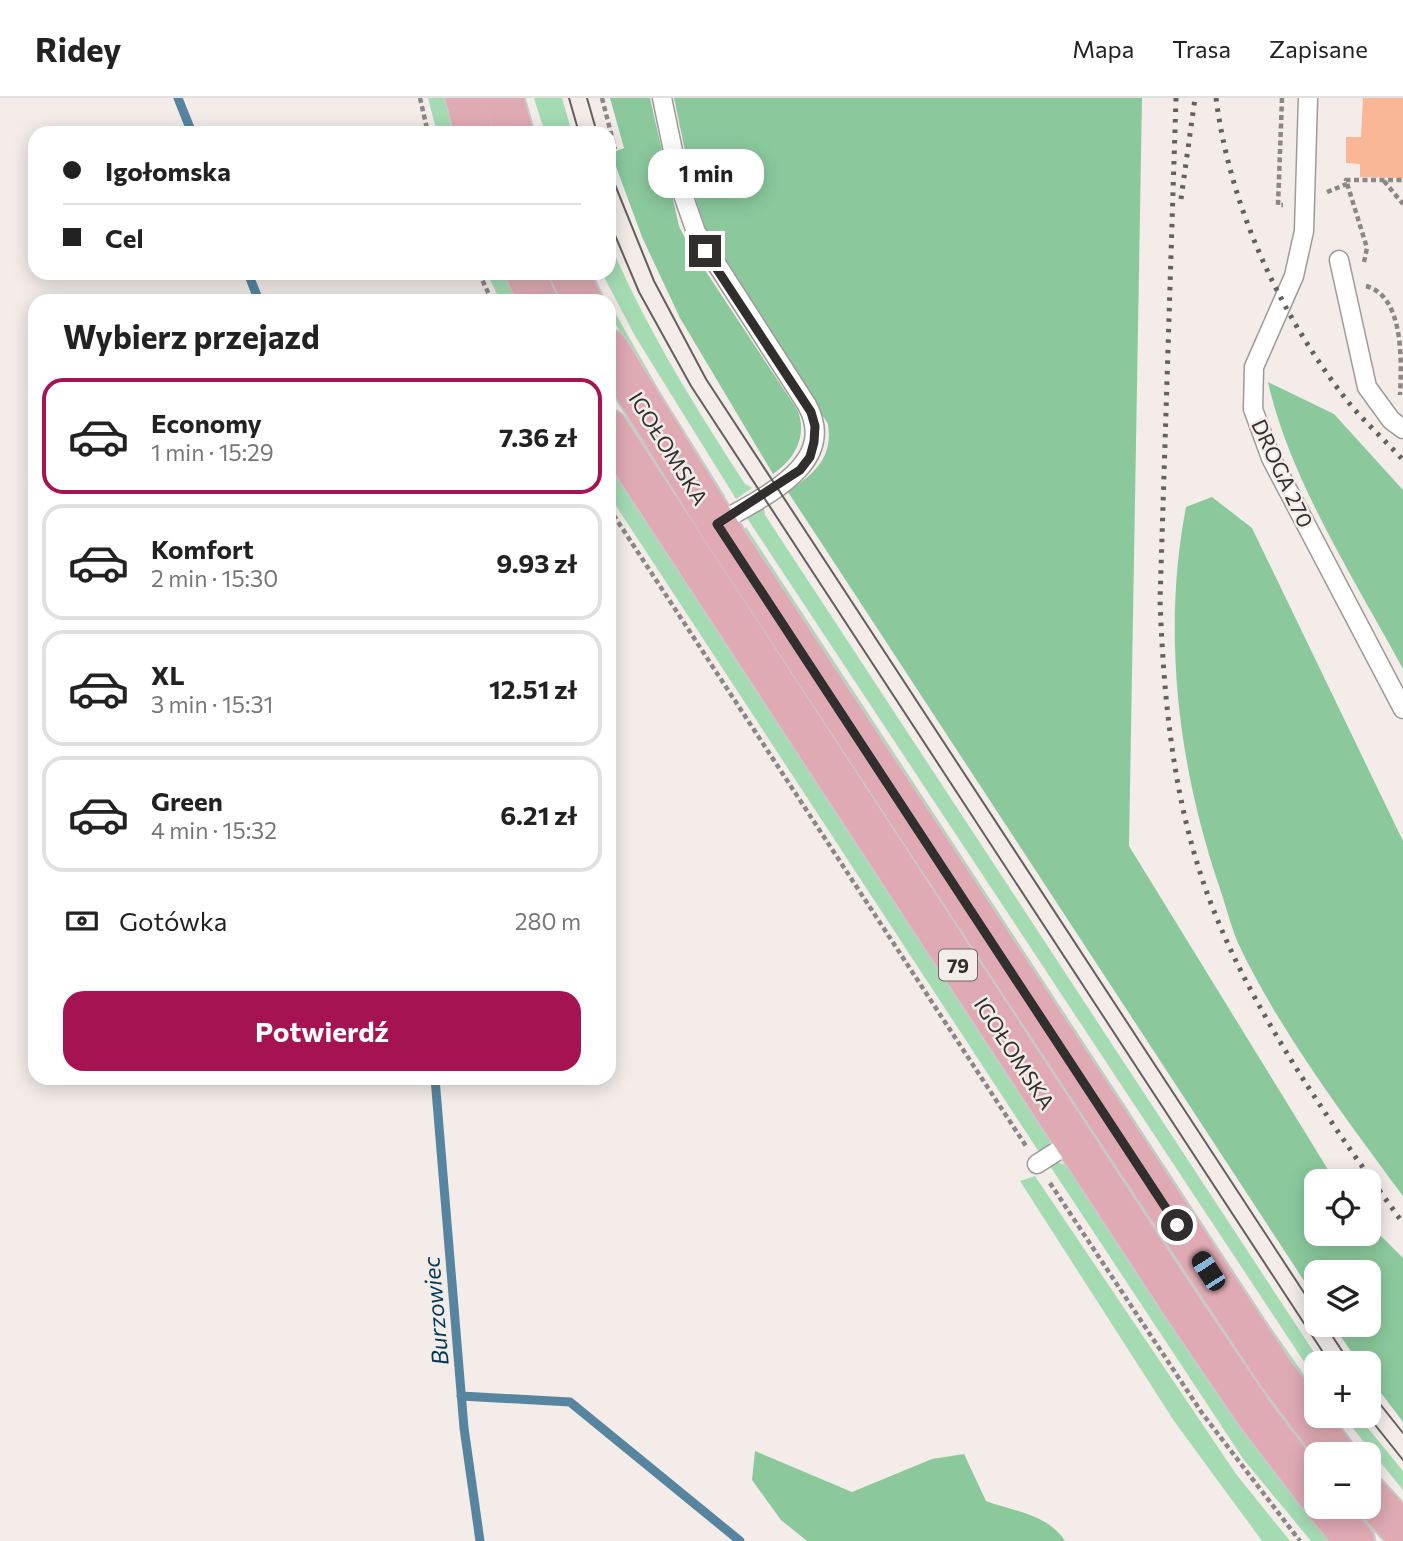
<!DOCTYPE html>
<html lang="pl">
<head>
<meta charset="utf-8">
<style>
  :root { --surface:#fff; --page:#f2f2f2; --text:#222; --muted:#767676; --line:#e0e0e0; --accent:#a51352 }
  body { margin:0; font-family:Commissioner,sans-serif; background:var(--page); color:var(--text); height:100vh; display:flex; flex-direction:column; font-size:26px; white-space:nowrap }
  * { box-sizing:border-box; margin:0 }
  p { font-size:23px; color:var(--muted) }
  .icon { flex:none; width:38px; height:38px; fill:none; stroke:currentColor; stroke-width:2; stroke-linecap:round; stroke-linejoin:round }
  .map { position:relative; flex:1; overflow:hidden }
  .drawer { position:absolute; left:28px; top:196px; width:588px; height:791px; display:flex; flex-direction:column; background:var(--surface); border-radius:21px; box-shadow:0 4px 18px #0003 }
  .drawer>* { flex:none }
  .top-card { position:absolute; left:28px; top:28px; width:588px; height:154px; border-radius:21px; box-shadow:0 4px 18px #0003; display:grid; align-content:center; height:154px; padding:0 35px; background:var(--surface) }
  .controls { position:absolute; left:1304px; top:1071px; display:grid; gap:14px }
  .controls a { display:grid; place-items:center; width:77px; height:77px; border-radius:14px; background:var(--surface); box-shadow:0 4px 18px #0003; font-size:35px }
  .end { position:absolute; width:32px; height:32px; margin:-16px; border:9px solid #312e2d; background:#fff; box-shadow:0 0 0 4px #fff }
  .from { border-radius:50% }
  .bubble { position:absolute; height:49px; border-radius:21px; background:var(--surface); box-shadow:0 4px 18px #0003; font-size:23px; font-weight:700; line-height:49px; text-align:center }
  .car { position:absolute; width:21px; height:42px; margin:-21px -10px; border-radius:9px; box-shadow:0 0 5px 2px #0007; background:linear-gradient(#222 24%,#8ab4d8 0 40%,#222 0 76%,#8ab4d8 0 86%,#222 0) }
  .top-card b { display:flex; align-items:center; gap:24px; height:66px; font-size:26px }
  .top-card b+b { border-top:2px solid var(--line) }
  .top-card i { width:18px; height:18px; background:var(--text) }
  ul { padding:0; list-style:none }
  li { display:flex; align-items:center; gap:21px; height:116px; margin:0 14px 10px; padding:0 21px; border:4px solid var(--line); border-radius:21px }
  li div { flex:1 }
  li b { display:block; font-size:26px }
  li em { font-style:normal; font-weight:700 }
  li.on { border-color:var(--accent) }
  li>.icon { width:63px; height:63px; stroke-width:1.5 }
  h2 { padding:0 35px; font-size:32px; line-height:84px }
  .pay { display:flex; align-items:center; gap:18px; height:77px; padding:0 35px; font-size:26px }
  .pay p { margin-inline-start:auto }
  .button { display:flex; gap:14px; margin-top:auto; padding:14px 35px }
  .button a { flex:1; height:80px; border-radius:21px; background:var(--accent); color:#fff; font-size:28px; font-weight:700; line-height:80px; text-align:center }
  header { display:flex; align-items:center; gap:42px; box-sizing:border-box; height:98px; padding:0 35px; background:var(--surface); border-bottom:2px solid var(--line) }
  header strong { font-size:33px }
  nav { display:flex; gap:38px; margin-inline-start:auto; font-size:24px }
  .map>svg:first-child { display:block }
  .green { fill:#a4dbb3 }
  .forest { fill:#8bc99d }
  .lines { fill:none; stroke-linecap:round; stroke-linejoin:round }
  .stream { stroke:#5785a0; stroke-width:9 }
  .building { fill:#f9b795 }
  .lane-casing { stroke:#a09a97; stroke-width:21 }
  .primary-casing { stroke:#c9c9c8; stroke-width:42 }
  .path { stroke:#8b8785; stroke-width:4.5; stroke-dasharray:5 3.5; stroke-linecap:butt }
  .lane { stroke:#fff; stroke-width:18 }
  .primary { stroke:#dfaab4; stroke-width:38 }
  .tram { stroke:#64605e; stroke-width:2 }
  .rail { stroke:#64605e; stroke-width:5; stroke-dasharray:3.5 7; stroke-linecap:butt }
  .route { stroke:#312e2d; stroke-width:9 }
  .labels { text-anchor:middle; dominant-baseline:central; stroke-width:5; stroke-linejoin:round; paint-order:stroke }
  .shield { fill:#f3ece9; stroke:#6b6765; stroke-width:2 }
  .shield-label { font-size:19px; font-weight:bold; fill:#312e2d }
  .street-label { font-size:21px; fill:#312e2d; stroke:#f3ece9 }
  .water-label { font-size:23px; font-style:italic; fill:#003a55; stroke:#f3ece9 }
</style>
</head>
<body>
<header>
<strong>Ridey</strong>
<nav><a>Mapa</a><a>Trasa</a><a>Zapisane</a></nav>
</header>
<div class="map">
<svg width="1403" height="1443" viewBox="0 0 1403 1443">
  <rect width="100%" height="100%" fill="#f3ece9"/>
  <g class="green">
    <path d="M428 0H447L456 35H437Z"/>
    <path d="M534 0H562L572 35H545Z"/>
    <path d="M609 143C645 229 694 307 745 386L752 390 736 401 635 238 602 175H609Z"/>
    <path d="M487 175H506L519 203H500Z"/>
    <path d="M609 204 660 294 725 398H720L641 272 609 214Z"/>
    <path d="M609 364 1050 1041 1049 1048 1039 1054 609 397Z"/>
    <path d="M764 409 765 417 1321 1265H1316V1282L747 420Z"/>
    <path d="M746 429 1267 1224 1316 1294V1300L1263 1226 744 434Z"/>
    <path d="M1058 1064 1067 1068 1254 1345 1333 1443H1311L1244 1362 1050 1068Z"/>
    <path d="M1035 1078 1236 1376 1290 1443H1262L1174 1323 1020 1083Z"/>
    <path d="M1343 1318H1358L1403 1373V1392Z"/>
  </g>
  <g class="forest">
    <path d="M610 0H650L679 128 689 148 798 313C807 339 795 361 773 376L680 220 642 139 611 55 624 50Z"/>
    <path d="M674 0H1142L1129 748 1335 1083H1316V1136H1368L1369 1126 1403 1160V1324L1369 1279 1368 1265H1359L1333 1227H1368V1174H1316V1201L788 394C814 375 833 361 828 326L709 141 694 96Z"/>
    <path d="M1268 284 1334 316 1403 392V571C1356 484 1289 380 1268 284Z"/>
    <path d="M1212 399 1252 430 1403 743V1098C1346 1021 1279 932 1238 845 1230 826 1225 804 1218 785 1178 665 1162 534 1186 409Z"/>
    <path d="M755 1353 852 1394 932 1361 964 1356 986 1403C1013 1413 1049 1417 1065 1443H807L781 1422 752 1382Z"/>
  </g>
  <g class="lines">
    <g class="stream">
      <path d="M178 0 192 35"/>
      <path d="M248 175 259 203"/>
      <path d="M435 980 464 1330 480 1443"/>
      <path d="M461 1298 570 1304 740 1443"/>
    </g>
  </g>
  <path class="building" d="M1363 0H1403V80L1360 79V66L1346 65V39H1361Z"/>
  <g class="lines">
    <g class="lane-casing">
      <g id="lane">
        <path d="M662 0 681 91 696 134 807 307C840 368 759 400 717 426"/>
        <path d="M1308 0 1304 133 1294 178 1254 269 1253 311 1271 360 1403 611"/>
        <path d="M1339 162 1367 289 1391 322 1403 331"/>
        <path d="M1037 1066 1073 1043"/>
      </g>
    </g>
    <g class="primary-casing">
      <g id="primary">
        <path d="M465 0 474 35"/>
        <path d="M504 0 514 35"/>
        <path d="M525 175 538 203"/>
        <path d="M569 175 583 203"/>
        <path d="M609 251 717 426 1208 1173 1276 1276 1336 1356"/>
        <path d="M609 331 1183 1210 1255 1316 1316 1396"/>
        <path d="M1368 1396 1403 1434"/>
        <path d="M1326 1409 1355 1443"/>
      </g>
    </g>
    <g class="path">
      <path d="M420 0 428 35"/>
      <path d="M602 0 615 51"/>
      <path d="M1282 0 1278 107H1283"/>
      <path d="M1384 83 1403 106"/>
      <path d="M1327 94 1347 86"/>
      <path d="M1364 164 1367 150 1346 82H1403"/>
      <path d="M479 175 492 203"/>
      <path d="M1366 188C1403 198 1402 259 1400 297"/>
      <path d="M609 410 1026 1048"/>
      <path d="M1050 1085 1202 1315 1300 1443"/>
    </g>
    <use href="#lane" class="lane"/>
    <use href="#primary" class="primary"/>
    <g class="tram">
      <path d="M569 0 579 35"/>
      <path d="M587 0 597 35"/>
      <path d="M609 72 654 183 706 281 1316 1213"/>
      <path d="M609 123 639 194 691 288 1330 1265"/>
      <path d="M1325 1227 1350 1265"/>
      <path d="M1368 1291 1403 1335"/>
      <path d="M1368 1318 1403 1362"/>
    </g>
    <g class="rail">
      <path d="M1176 0 1160 502C1164 611 1175 721 1218 823 1260 925 1337 1035 1403 1125"/>
      <path d="M1216 0C1230 109 1279 214 1345 300 1362 322 1384 341 1403 362"/>
      <path d="M1181 101 1195 0"/>
    </g>
  </g>
  <g class="lines">
    <path class="route" d="M705 153 811 314 815 328 814 344 810 359 800 372 717 426 1177 1127"/>
  </g>
  <g class="labels">
    <rect class="shield" x="939" y="851.5" width="38" height="31" rx="5"/>
    <g class="shield-label">
      <text x="958" y="867">79</text>
    </g>
    <g class="street-label">
      <text transform="translate(669 350) rotate(58)">IGOŁOMSKA</text>
      <text transform="translate(1283 375) rotate(65)">DROGA 270</text>
      <text transform="translate(1015 955) rotate(57)">IGOŁOMSKA</text>
    </g>
    <g class="water-label">
      <text transform="translate(435 1213) rotate(-95)">Burzowiec</text>
    </g>
  </g>
</svg>
<div class="controls">
<a><svg class="icon" aria-label="locate" viewBox="0 0 24 24"><circle cx="12" cy="12" r="6"/><path d="M12 2v4M12 18v4M2 12h4M18 12h4"/></svg></a>
<a><svg class="icon" aria-label="layers" viewBox="0 0 24 24"><path d="M12 4l9 5-9 5-9-5zM3 14l9 5 9-5"/></svg></a>
<a>+</a>
<a>−</a>
</div>
<i class="end from" style="left:1177px;top:1127px"></i>
<i class="end" style="left:705px;top:153px"></i>
<div class="bubble" style="left:648px;top:51px;width:116px">1 min</div>
<i class="car" style="left:1208px;top:1173px;rotate:327deg"></i>
<div class="top-card">
<b><i class="from"></i>Igołomska</b>
<b><i></i>Cel</b>
</div>
<section class="drawer">
<h2>Wybierz przejazd</h2>
<ul>
<li class="on"><svg class="icon" aria-label="car" viewBox="0 0 24 24"><path d="M5 17H2v-5l4-1 3-4h7l3 4 3 1v5h-3M9 17h6M6 11h13"/><circle cx="7" cy="17" r="2"/><circle cx="17" cy="17" r="2"/></svg><div><b>Economy</b><p>1 min · 15:29</p></div><em>7.36 zł</em></li>
<li><svg class="icon" aria-label="car" viewBox="0 0 24 24"><path d="M5 17H2v-5l4-1 3-4h7l3 4 3 1v5h-3M9 17h6M6 11h13"/><circle cx="7" cy="17" r="2"/><circle cx="17" cy="17" r="2"/></svg><div><b>Komfort</b><p>2 min · 15:30</p></div><em>9.93 zł</em></li>
<li><svg class="icon" aria-label="car" viewBox="0 0 24 24"><path d="M5 17H2v-5l4-1 3-4h7l3 4 3 1v5h-3M9 17h6M6 11h13"/><circle cx="7" cy="17" r="2"/><circle cx="17" cy="17" r="2"/></svg><div><b>XL</b><p>3 min · 15:31</p></div><em>12.51 zł</em></li>
<li><svg class="icon" aria-label="car" viewBox="0 0 24 24"><path d="M5 17H2v-5l4-1 3-4h7l3 4 3 1v5h-3M9 17h6M6 11h13"/><circle cx="7" cy="17" r="2"/><circle cx="17" cy="17" r="2"/></svg><div><b>Green</b><p>4 min · 15:32</p></div><em>6.21 zł</em></li>
</ul>
<div class="pay"><svg class="icon" aria-label="cash" viewBox="0 0 24 24"><path d="M3 7h18v10H3z"/><circle cx="12" cy="12" r="2"/></svg>Gotówka<p>280 m</p></div>
<div class="button"><a>Potwierdź</a></div>
</section>
</div>
</body>
</html>
